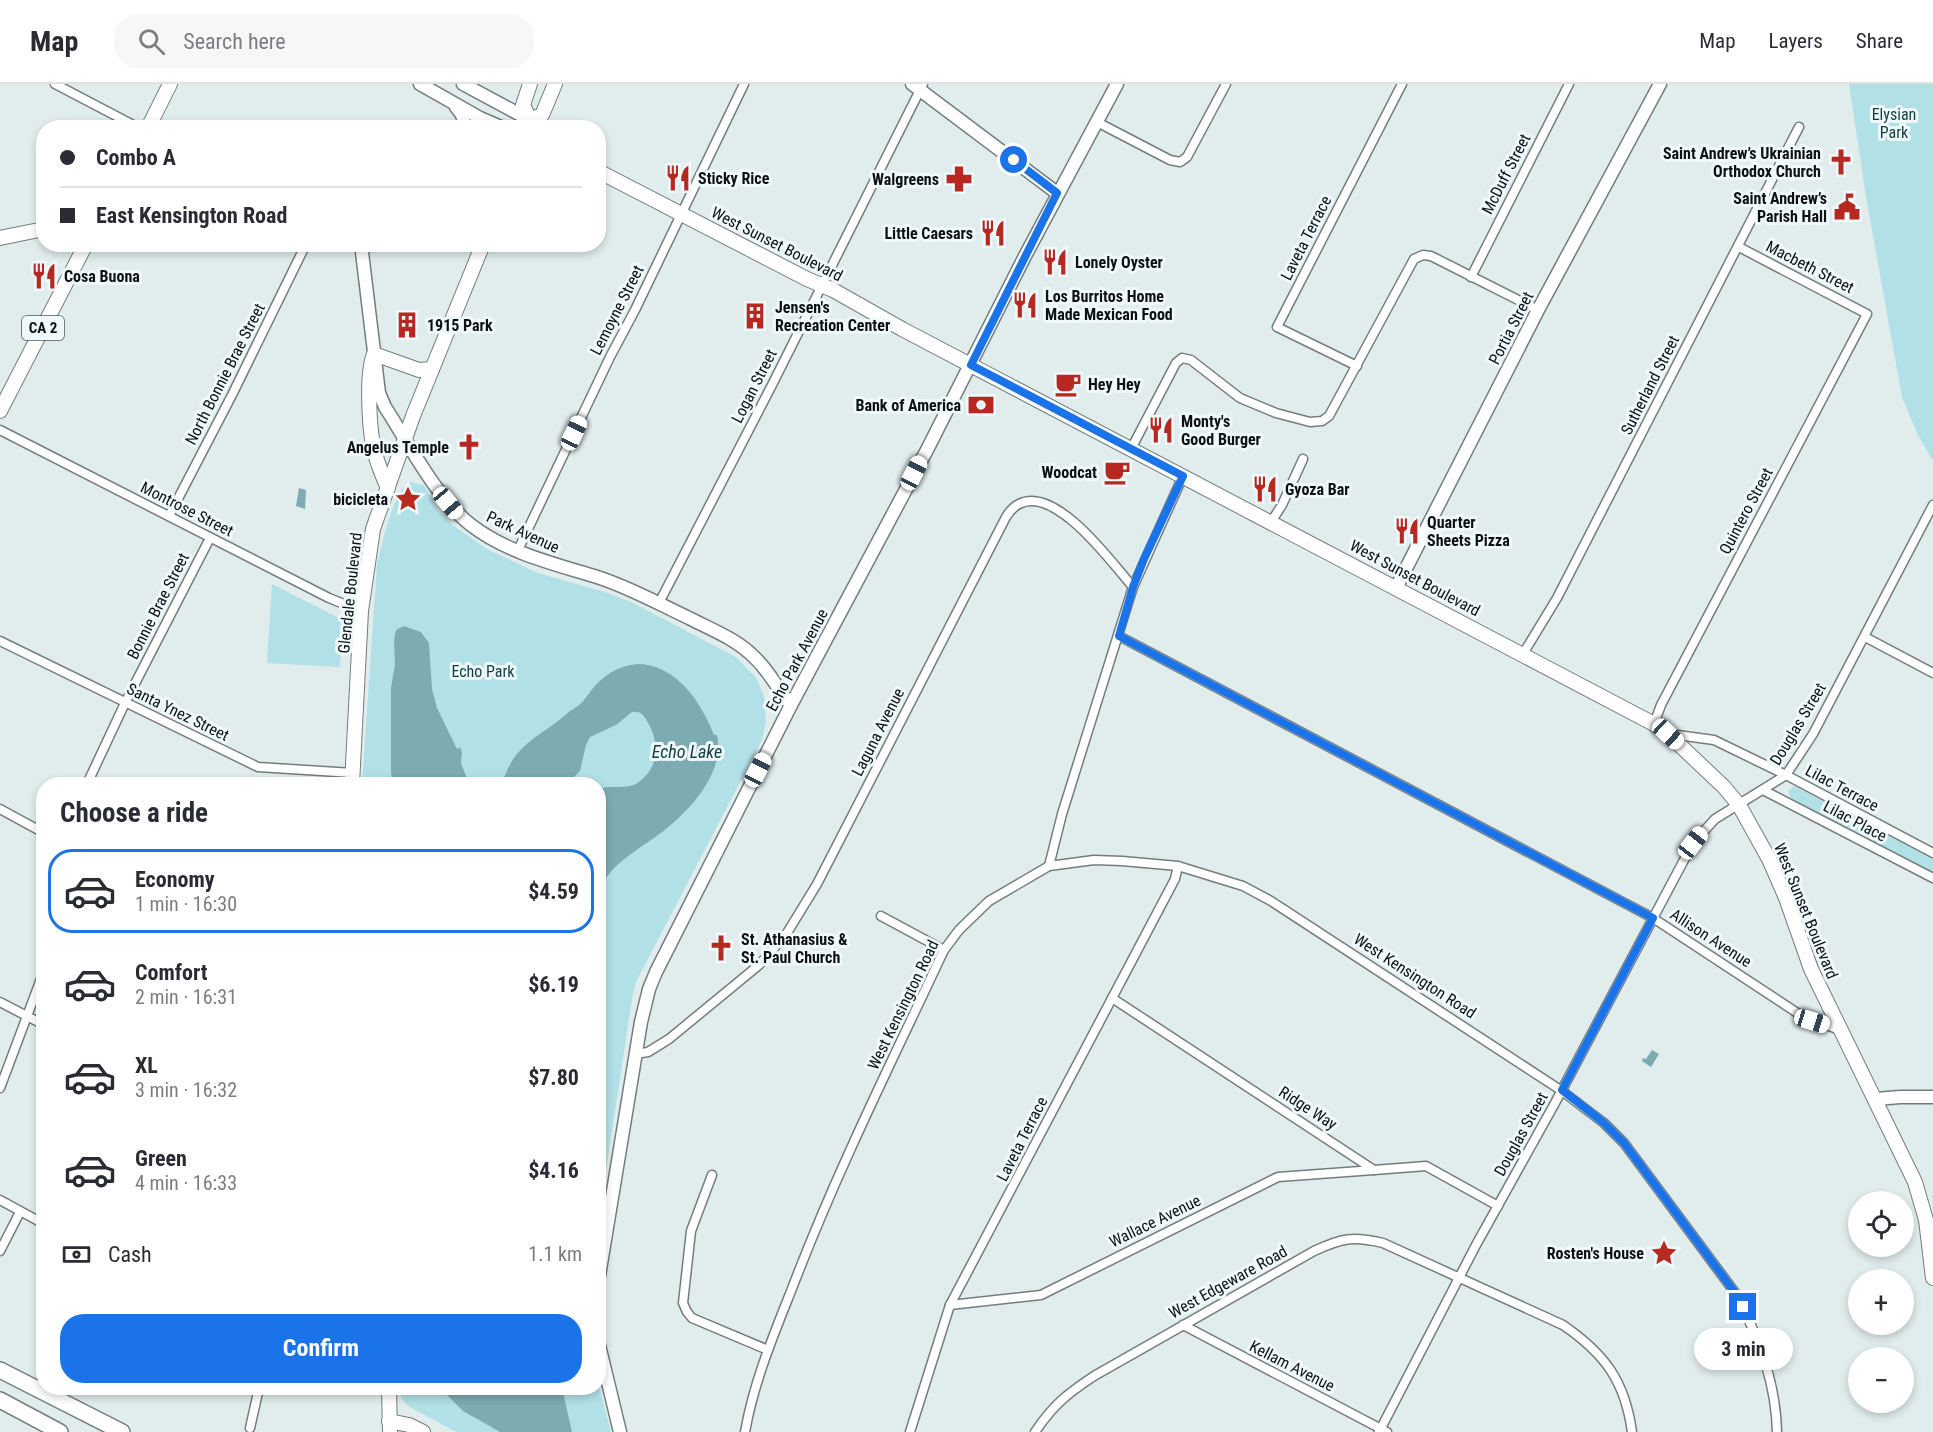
<!DOCTYPE html>
<html lang="en">
<head>
<meta charset="utf-8">
<style>
  :root { --surface:#fff; --page:#f7f7f7; --text:#2b2b33; --muted:#7c7c81; --line:#e1e1e2; --accent:#1a73e8 }
  body { margin:0; font-family:"Roboto Condensed",sans-serif; background:var(--page); color:var(--text); height:100vh; display:flex; flex-direction:column; font-size:22px; white-space:nowrap }
  * { box-sizing:border-box; margin:0 }
  p { font-size:20px; color:var(--muted) }
  .icon { flex:none; width:33px; height:33px; fill:none; stroke:currentColor; stroke-width:2; stroke-linecap:round; stroke-linejoin:round }
  .map { position:relative; flex:1; overflow:hidden }
  .sheet { position:absolute; left:36px; top:693px; width:570px; height:618px; display:flex; flex-direction:column; background:var(--surface); border-radius:24px; box-shadow:0 3px 9px #0003 }
  .sheet>* { flex:none }
  .banner { position:absolute; left:36px; top:36px; width:570px; height:132px; border-radius:24px; box-shadow:0 3px 9px #0003; display:grid; align-content:center; height:132px; padding:0 24px; background:var(--surface) }
  .fabs { position:absolute; left:1848px; top:1107px; display:grid; gap:12px }
  .fabs a { display:grid; place-items:center; width:66px; height:66px; border-radius:50%; background:var(--surface); box-shadow:0 3px 9px #0003; font-size:30px }
  .end { position:absolute; width:27px; height:27px; margin:-14px; border:8px solid #1a73e8; background:#fff; box-shadow:0 0 0 3px #fff }
  .from { border-radius:50% }
  .bubble { position:absolute; height:42px; border-radius:21px; background:var(--surface); box-shadow:0 3px 9px #0003; font-size:20px; font-weight:700; line-height:42px; text-align:center }
  .car { position:absolute; width:18px; height:36px; margin:-18px -9px; border-radius:8px; box-shadow:0 0 4px 2px #0007; background:linear-gradient(#fff 24%,#345 0 40%,#fff 0 76%,#345 0 86%,#fff 0) }
  .banner b { display:flex; align-items:center; gap:21px; height:57px; font-size:22px }
  .banner b+b { border-top:2px solid var(--line) }
  .banner i { width:15px; height:15px; background:var(--text) }
  ul { padding:0; list-style:none }
  li { display:flex; align-items:center; gap:18px; height:84px; margin:0 12px 9px; padding:0 12px; border:3px solid transparent; border-radius:24px }
  li div { flex:1 }
  li b { display:block; font-size:22px }
  li em { font-style:normal; font-weight:700 }
  li.active { border-color:var(--accent) }
  li>.icon { width:54px; height:54px; stroke-width:1.5 }
  h2 { padding:0 24px; font-size:27px; line-height:72px }
  .pay { display:flex; align-items:center; gap:15px; height:66px; padding:0 24px; font-size:22px }
  .pay p { margin-inline-start:auto }
  .button { display:flex; gap:12px; margin-top:auto; padding:12px 24px }
  .button a { flex:1; height:69px; border-radius:24px; background:var(--accent); color:#fff; font-size:24px; font-weight:700; line-height:69px; text-align:center }
  header { display:flex; align-items:center; gap:36px; box-sizing:border-box; height:84px; padding:0 30px; background:var(--surface); border-bottom:2px solid var(--line) }
  header strong { font-size:28px }
  nav { display:flex; gap:33px; margin-inline-start:auto; font-size:21px }
  .search { width:420px; height:54px; background:var(--page); display:flex; align-items:center; gap:15px; box-sizing:border-box; padding:0 21px; border-radius:24px; color:var(--muted); font-size:22px }
  .map>svg:first-child { display:block }
  .green { fill:#b2e0e7 }
  .water { fill:#7dabb2 }
  .lines { fill:none; stroke-linecap:round; stroke-linejoin:round }
  .street-casing { stroke:#747d7e; stroke-width:11 }
  .secondary-casing { stroke:#747d7e; stroke-width:15 }
  .primary-casing { stroke:#747d7e; stroke-width:16 }
  .highway-casing { stroke:#747d7e; stroke-width:18 }
  .street { stroke:#fff; stroke-width:8 }
  .secondary { stroke:#fff; stroke-width:12 }
  .primary { stroke:#fff; stroke-width:14 }
  .highway { stroke:#fff; stroke-width:15 }
  .route { stroke:#1a73e8; stroke-width:8 }
  .labels { text-anchor:middle; dominant-baseline:central; stroke-width:6; stroke-linejoin:round; paint-order:stroke }
  .shield { fill:#eff9fb; stroke:#515758; stroke-width:1.5 }
  .shield-label { font-size:15px; font-weight:bold; fill:#0d1112 }
  .park-label { font-size:16px; fill:#103d43; stroke:#eff9fb }
  .poi-label { font-size:16px; font-weight:bold; fill:#0d1112; stroke:#eff9fb; text-anchor:start }
  .street-label { font-size:16px; fill:#0d1112; stroke:#eff9fb }
  .water-label { font-size:18px; font-style:italic; fill:#144046; stroke:#eff9fb }
</style>
</head>
<body>
<header>
<strong>Map</strong>
<div class="search"><svg class="icon" aria-label="search" viewBox="0 0 24 24"><circle cx="10" cy="10" r="6"/><path d="M15 15l6 6"/></svg>Search here</div>
<nav><a>Map</a><a>Layers</a><a>Share</a></nav>
</header>
<div class="map">
<svg width="1933" height="1348" viewBox="0 0 1933 1348">
  <rect width="100%" height="100%" fill="#e1eced"/>
  <g class="green">
    <path d="M1849 0H1933V377L1918 351 1902 313 1866 113Z"/>
    <path d="M410 398 424 401 437 425 451 440 487 465 538 489 605 508 631 518 736 573 757 595 764 613 766 637 762 656 637 896 633 909 599 1131 598 700H362L377 481C382 461 392 408 410 398Z"/>
    <path d="M272 500 343 536 340 583 267 579Z"/>
    <path d="M1794 702 1933 774V790L1791 715 1788 707Z"/>
    <path d="M599 1302 611 1348H456L408 1322 401 1314V1304Z"/>
  </g>
  <g class="water">
    <path d="M299 404 306 406 305 425 296 422Z"/>
    <path d="M404 542 421 548 429 559 432 605 437 624 457 665 460 663 462 668 461 679 469 700H393L391 689V604L395 580 394 556 396 546Z"/>
    <path d="M638 580C677 581 701 618 714 651H717C725 687 693 723 666 745 646 761 621 773 606 794 599 803 599 836 599 849L598 732C608 724 598 715 599 705 612 700 629 707 640 697 660 682 659 656 647 637 643 630 640 627 632 628L616 641 590 653 586 661 580 687 567 700H502C515 657 539 655 570 627 580 622 584 616 590 608 603 591 617 582 638 580Z"/>
    <path d="M1652 966 1659 970 1651 983 1642 977 1643 974 1646 975Z"/>
    <path d="M440 1304H562L572 1348H500L463 1327Z"/>
  </g>
  <g class="lines">
    <g class="street-casing">
      <g id="street">
        <path d="M55 0 139 44"/>
        <path d="M1097 38 1170 76 1180 78 1187 73 1226 0"/>
        <path d="M1471 193 1569 0"/>
        <path d="M1357 282 1277 243 1402 0"/>
        <path d="M0 346 329 514 361 527"/>
        <path d="M1131 365 1176 279 1182 274 1191 276 1240 314 1276 329 1310 338 1322 337 1329 332 1414 175 1423 171 1431 172 1538 226"/>
        <path d="M169 432 232 311 306 160"/>
        <path d="M1271 438 1282 421 1303 375"/>
        <path d="M518 466 610 273 635 226 744 0"/>
        <path d="M659 519 772 301 923 0"/>
        <path d="M1119 552 1653 834 1802 932 1840 946"/>
        <path d="M1865 553 1933 589"/>
        <path d="M0 557 258 683 353 689"/>
        <path d="M1523 570 1557 514 1799 43"/>
        <path d="M1654 640 1661 621 1867 230 1739 163"/>
        <path d="M1670 650 1714 656 1786 691 1933 769"/>
        <path d="M87 700 125 619 210 454"/>
        <path d="M1763 706 1933 794"/>
        <path d="M0 725 44 749"/>
        <path d="M1049 782 1062 730 1133 503 1183 392"/>
        <path d="M881 832 944 866"/>
        <path d="M1112 914 1374 1086 1426 1082 1498 1122"/>
        <path d="M0 918 44 941"/>
        <path d="M635 970 648 968 669 955 759 881 787 849 817 800 1006 433C1009 428 1013 423 1019 420 1056 401 1112 479 1133 503"/>
        <path d="M0 1004 44 887"/>
        <path d="M712 1091 691 1147 683 1219 687 1228 692 1234 768 1266"/>
        <path d="M0 1116 44 1140"/>
        <path d="M0 1167 20 1128"/>
        <path d="M950 1221 1041 1211 1278 1093 1374 1086"/>
        <path d="M1183 1241 1387 1348"/>
        <path d="M250 1344 259 1304"/>
        <path d="M745 1348C754 1297 774 1250 793 1202 837 1087 892 977 944 866L959 846 989 817 1049 782 1094 776 1122 777 1178 782 1243 802 1271 817 1562 1007 1604 1039 1624 1059 1736 1210C1759 1253 1776 1299 1777 1348"/>
        <path d="M910 1348 950 1221 1175 795 1178 782"/>
        <path d="M1035 1348C1054 1320 1067 1310 1094 1292L1314 1167C1342 1154 1352 1152 1383 1159L1563 1241C1605 1270 1625 1297 1632 1348"/>
        <path d="M1379 1348 1476 1161 1555 1019 1693 759 1715 735 1786 691 1813 650 1933 421"/>
      </g>
    </g>
    <g class="secondary-casing">
      <g id="secondary">
        <path d="M420 0 480 34 503 44"/>
        <path d="M463 0 530 36"/>
        <path d="M912 0 1057 109"/>
        <path d="M456 23 462 31 466 44"/>
        <path d="M361 160 379 309 385 323C409 360 437 415 471 441 507 469 555 480 597 493 629 503 659 520 689 534 712 546 737 555 755 574 770 588 778 606 791 621"/>
        <path d="M1396 504 1538 226 1660 0"/>
        <path d="M1876 1015 1900 1013H1933"/>
        <path d="M598 1198 641 938 649 905 656 888 791 621 928 364 1025 172 1117 0"/>
        <path d="M598 1257 620 1348"/>
      </g>
    </g>
    <g class="primary-casing">
      <g id="primary">
        <path d="M530 36 542 31 555 0"/>
        <path d="M148 44 170 0"/>
        <path d="M527 44 530 36 523 21 530 0"/>
        <path d="M598 87 807 195 833 206 902 245 1654 640 1668 650 1724 703 1739 721 1769 775 1786 814 1811 885 1915 1098 1926 1136 1933 1194"/>
        <path d="M0 154 44 145"/>
        <path d="M0 327 86 160"/>
        <path d="M388 404C383 393 378 381 375 369 369 348 366 289 374 270L419 286 432 285"/>
        <path d="M352 700 361 527 373 445 413 332 483 160"/>
        <path d="M389 1304 390 1348"/>
        <path d="M389 1337 409 1341 423 1348"/>
      </g>
    </g>
    <g class="highway-casing">
      <g id="highway">
        <path d="M0 1286 122 1348"/>
        <path d="M0 1316 60 1348"/>
      </g>
    </g>
    <use href="#street" class="street"/>
    <use href="#secondary" class="secondary"/>
    <use href="#primary" class="primary"/>
    <use href="#highway" class="highway"/>
  </g>
  <g class="lines">
    <path class="route" d="M1014 76 1057 109 971 281 1183 392 1144 475 1133 503 1119 552 1653 834 1562 1006 1604 1039 1624 1059 1736 1210 1743 1223"/>
  </g>
  <defs>
    <g id="church-bare" transform="scale(2.07)"><path d="M-1.2-6h2.4v3.5h3.3v2.4h-3.3V6h-2.4V-.1h-3.3v-2.4h3.3Z" fill="#b72821" stroke="#eff9fb" stroke-width="2.5" paint-order="stroke"/></g>
    <g id="restaurant-bare" transform="scale(2.07)"><path d="M-5-6h1v4h1v-4h1v4h1v-4h1v5L-1.5 .5V6h-2V.5L-5-1ZM5-6V6H3V1.5H1.5Q1.5-4 5-6Z" fill="#b72821" stroke="#eff9fb" stroke-width="2.5" paint-order="stroke"/></g>
    <g id="pharmacy-bare" transform="scale(2.07)"><path d="M-2-6h4v4h4v4h-4v4h-4v-4h-4v-4h4Z" fill="#b72821" stroke="#eff9fb" stroke-width="2.5" paint-order="stroke"/></g>
    <g id="civic-bare" transform="scale(2.07)"><path d="M-.6-6.5H3V-4.5H.6V-3L4-1V1h2V6H-6V1h2V-1L-.6-3ZM-1.2 2.5V6h2.4V2.5Z" fill="#b72821" stroke="#eff9fb" stroke-width="2.5" paint-order="stroke"/></g>
    <g id="building-bare" transform="scale(2.07)"><path d="M-4-6H4V6H1V3H-1V6H-4ZM-2.5-4.3h1.7v1.8h-1.7ZM.8-4.3h1.7v1.8H.8ZM-2.5-1h1.7V.8h-1.7ZM.8-1h1.7V.8H.8Z" fill="#b72821" stroke="#eff9fb" stroke-width="2.5" paint-order="stroke"/></g>
    <g id="cafe-bare" transform="scale(2.07)"><path d="M-5.5-4.5H6V0H3Q3 3.5 0 3.5H-2.5Q-5.5 3.5-5.5 0ZM3-3.2v2h1.7v-2ZM-6 4.5H4V6H-6Z" fill="#b72821" stroke="#eff9fb" stroke-width="2.5" paint-order="stroke"/></g>
    <g id="bank-bare" transform="scale(2.07)"><path d="M-6-4H6V4H-6ZM0-2.3a2.3 2.3 0 1 0 0 4.6a2.3 2.3 0 1 0 0-4.6Z" fill="#b72821" stroke="#eff9fb" stroke-width="2.5" paint-order="stroke"/></g>
    <g id="sight-bare" transform="scale(2.07)"><path d="M0-6L1.8-2.2L6-1.7L2.9 1.2L3.7 5.4L0 3.3L-3.7 5.4L-2.9 1.2L-6-1.7L-1.8-2.2Z" fill="#b72821" stroke="#eff9fb" stroke-width="2.5" paint-order="stroke"/></g>
  </defs>
  <g fill-rule="evenodd">
    <use href="#church-bare" x="1841" y="78"/>
    <use href="#restaurant-bare" x="678" y="94"/>
    <use href="#pharmacy-bare" x="959" y="95"/>
    <use href="#civic-bare" x="1847" y="123"/>
    <use href="#restaurant-bare" x="993" y="149"/>
    <use href="#restaurant-bare" x="1055" y="178"/>
    <use href="#restaurant-bare" x="44" y="192"/>
    <use href="#restaurant-bare" x="1025" y="221"/>
    <use href="#building-bare" x="755" y="232"/>
    <use href="#building-bare" x="407" y="241"/>
    <use href="#cafe-bare" x="1068" y="300"/>
    <use href="#bank-bare" x="981" y="321"/>
    <use href="#restaurant-bare" x="1161" y="346"/>
    <use href="#church-bare" x="469" y="363"/>
    <use href="#cafe-bare" x="1117" y="388"/>
    <use href="#restaurant-bare" x="1265" y="405"/>
    <use href="#sight-bare" x="408" y="415"/>
    <use href="#restaurant-bare" x="1407" y="447"/>
    <use href="#church-bare" x="721" y="864"/>
    <use href="#sight-bare" x="1664" y="1169"/>
  </g>
  <g class="labels">
    <rect class="shield" x="22" y="232" width="42" height="24" rx="4.5"/>
    <g class="shield-label">
      <text x="43" y="244">CA 2</text>
    </g>
    <g class="park-label">
      <text x="1894" y="30">Elysian<tspan x="1894" dy="18">Park</tspan></text>
      <text x="483" y="587">Echo Park</text>
    </g>
    <g class="poi-label">
      <text x="1821" y="69" text-anchor="end">Saint Andrew’s Ukrainian<tspan x="1821" dy="18">Orthodox Church</tspan></text>
      <text x="698" y="94">Sticky Rice</text>
      <text x="939" y="95" text-anchor="end">Walgreens</text>
      <text x="1827" y="114" text-anchor="end">Saint Andrew’s<tspan x="1827" dy="18">Parish Hall</tspan></text>
      <text x="973" y="149" text-anchor="end">Little Caesars</text>
      <text x="1075" y="178">Lonely Oyster</text>
      <text x="64" y="192">Cosa Buona</text>
      <text x="1045" y="212">Los Burritos Home<tspan x="1045" dy="18">Made Mexican Food</tspan></text>
      <text x="775" y="223">Jensen's<tspan x="775" dy="18">Recreation Center</tspan></text>
      <text x="427" y="241">1915 Park</text>
      <text x="1088" y="300">Hey Hey</text>
      <text x="961" y="321" text-anchor="end">Bank of America</text>
      <text x="1181" y="337">Monty's<tspan x="1181" dy="18">Good Burger</tspan></text>
      <text x="449" y="363" text-anchor="end">Angelus Temple</text>
      <text x="1097" y="388" text-anchor="end">Woodcat</text>
      <text x="1285" y="405">Gyoza Bar</text>
      <text x="388" y="415" text-anchor="end">bicicleta</text>
      <text x="1427" y="438">Quarter<tspan x="1427" dy="18">Sheets Pizza</tspan></text>
      <text x="741" y="855">St. Athanasius &amp;<tspan x="741" dy="18">St. Paul Church</tspan></text>
      <text x="1644" y="1169" text-anchor="end">Rosten's House</text>
    </g>
    <g class="street-label">
      <text transform="translate(1506 90) rotate(-63)">McDuff Street</text>
      <text transform="translate(1306 154) rotate(-63)">Laveta Terrace</text>
      <text transform="translate(777 160) rotate(27)">West Sunset Boulevard</text>
      <text transform="translate(1810 183) rotate(27)">Macbeth Street</text>
      <text transform="translate(617 226) rotate(-63)">Lemoyne Street</text>
      <text transform="translate(1511 244) rotate(-63)">Portia Street</text>
      <text transform="translate(225 290) rotate(-63)">North Bonnie Brae Street</text>
      <text transform="translate(1650 301) rotate(-63)">Sutherland Street</text>
      <text transform="translate(754 302) rotate(-63)">Logan Street</text>
      <text transform="translate(187 425) rotate(27)">Montrose Street</text>
      <text transform="translate(1746 427) rotate(-62)">Quintero Street</text>
      <text transform="translate(523 448) rotate(25)">Park Avenue</text>
      <text transform="translate(1415 494) rotate(28)">West Sunset Boulevard</text>
      <text transform="translate(350 509) rotate(-84)">Glendale Boulevard</text>
      <text transform="translate(158 522) rotate(-63)">Bonnie Brae Street</text>
      <text transform="translate(797 576) rotate(-62)">Echo Park Avenue</text>
      <text transform="translate(178 628) rotate(26)">Santa Ynez Street</text>
      <text transform="translate(1798 640) rotate(-59)">Douglas Street</text>
      <text transform="translate(878 648) rotate(-63)">Laguna Avenue</text>
      <text transform="translate(1842 704) rotate(28)">Lilac Terrace</text>
      <text transform="translate(1855 737) rotate(28)">Lilac Place</text>
      <text transform="translate(1806 827) rotate(68)">West Sunset Boulevard</text>
      <text transform="translate(1711 854) rotate(33)">Allison Avenue</text>
      <text transform="translate(1415 892) rotate(33)">West Kensington Road</text>
      <text transform="translate(903 921) rotate(-64)">West Kensington Road</text>
      <text transform="translate(1308 1024) rotate(33)">Ridge Way</text>
      <text transform="translate(1521 1050) rotate(-61)">Douglas Street</text>
      <text transform="translate(1022 1055) rotate(-63)">Laveta Terrace</text>
      <text transform="translate(1155 1137) rotate(-26)">Wallace Avenue</text>
      <text transform="translate(1228 1198) rotate(-29)">West Edgeware Road</text>
      <text transform="translate(1292 1282) rotate(27)">Kellam Avenue</text>
    </g>
    <g class="water-label">
      <text x="687" y="667">Echo Lake</text>
    </g>
  </g>
</svg>
<div class="fabs">
<a><svg class="icon" aria-label="locate" viewBox="0 0 24 24"><circle cx="12" cy="12" r="6"/><path d="M12 2v4M12 18v4M2 12h4M18 12h4"/></svg></a>
<a>+</a>
<a>−</a>
</div>
<i class="end from" style="left:1014px;top:76px"></i>
<i class="end" style="left:1743px;top:1223px"></i>
<div class="bubble" style="left:1694px;top:1244px;width:99px">3 min</div>
<i class="car" style="left:574px;top:349px;rotate:25deg"></i>
<i class="car" style="left:914px;top:389px;rotate:27deg"></i>
<i class="car" style="left:448px;top:419px;rotate:140deg"></i>
<i class="car" style="left:1668px;top:650px;rotate:133deg"></i>
<i class="car" style="left:758px;top:686px;rotate:27deg"></i>
<i class="car" style="left:1693px;top:759px;rotate:38deg"></i>
<i class="car" style="left:1812px;top:937px;rotate:107deg"></i>
<div class="banner">
<b><i class="from"></i>Combo A</b>
<b><i></i>East Kensington Road</b>
</div>
<section class="sheet">
<h2>Choose a ride</h2>
<ul>
<li class="active"><svg class="icon" aria-label="car" viewBox="0 0 24 24"><path d="M5 17H2v-5l4-1 3-4h7l3 4 3 1v5h-3M9 17h6M6 11h13"/><circle cx="7" cy="17" r="2"/><circle cx="17" cy="17" r="2"/></svg><div><b>Economy</b><p>1 min · 16:30</p></div><em>$4.59</em></li>
<li><svg class="icon" aria-label="car" viewBox="0 0 24 24"><path d="M5 17H2v-5l4-1 3-4h7l3 4 3 1v5h-3M9 17h6M6 11h13"/><circle cx="7" cy="17" r="2"/><circle cx="17" cy="17" r="2"/></svg><div><b>Comfort</b><p>2 min · 16:31</p></div><em>$6.19</em></li>
<li><svg class="icon" aria-label="car" viewBox="0 0 24 24"><path d="M5 17H2v-5l4-1 3-4h7l3 4 3 1v5h-3M9 17h6M6 11h13"/><circle cx="7" cy="17" r="2"/><circle cx="17" cy="17" r="2"/></svg><div><b>XL</b><p>3 min · 16:32</p></div><em>$7.80</em></li>
<li><svg class="icon" aria-label="car" viewBox="0 0 24 24"><path d="M5 17H2v-5l4-1 3-4h7l3 4 3 1v5h-3M9 17h6M6 11h13"/><circle cx="7" cy="17" r="2"/><circle cx="17" cy="17" r="2"/></svg><div><b>Green</b><p>4 min · 16:33</p></div><em>$4.16</em></li>
</ul>
<div class="pay"><svg class="icon" aria-label="cash" viewBox="0 0 24 24"><path d="M3 7h18v10H3z"/><circle cx="12" cy="12" r="2"/></svg>Cash<p>1.1 km</p></div>
<div class="button"><a>Confirm</a></div>
</section>
</div>
</body>
</html>
